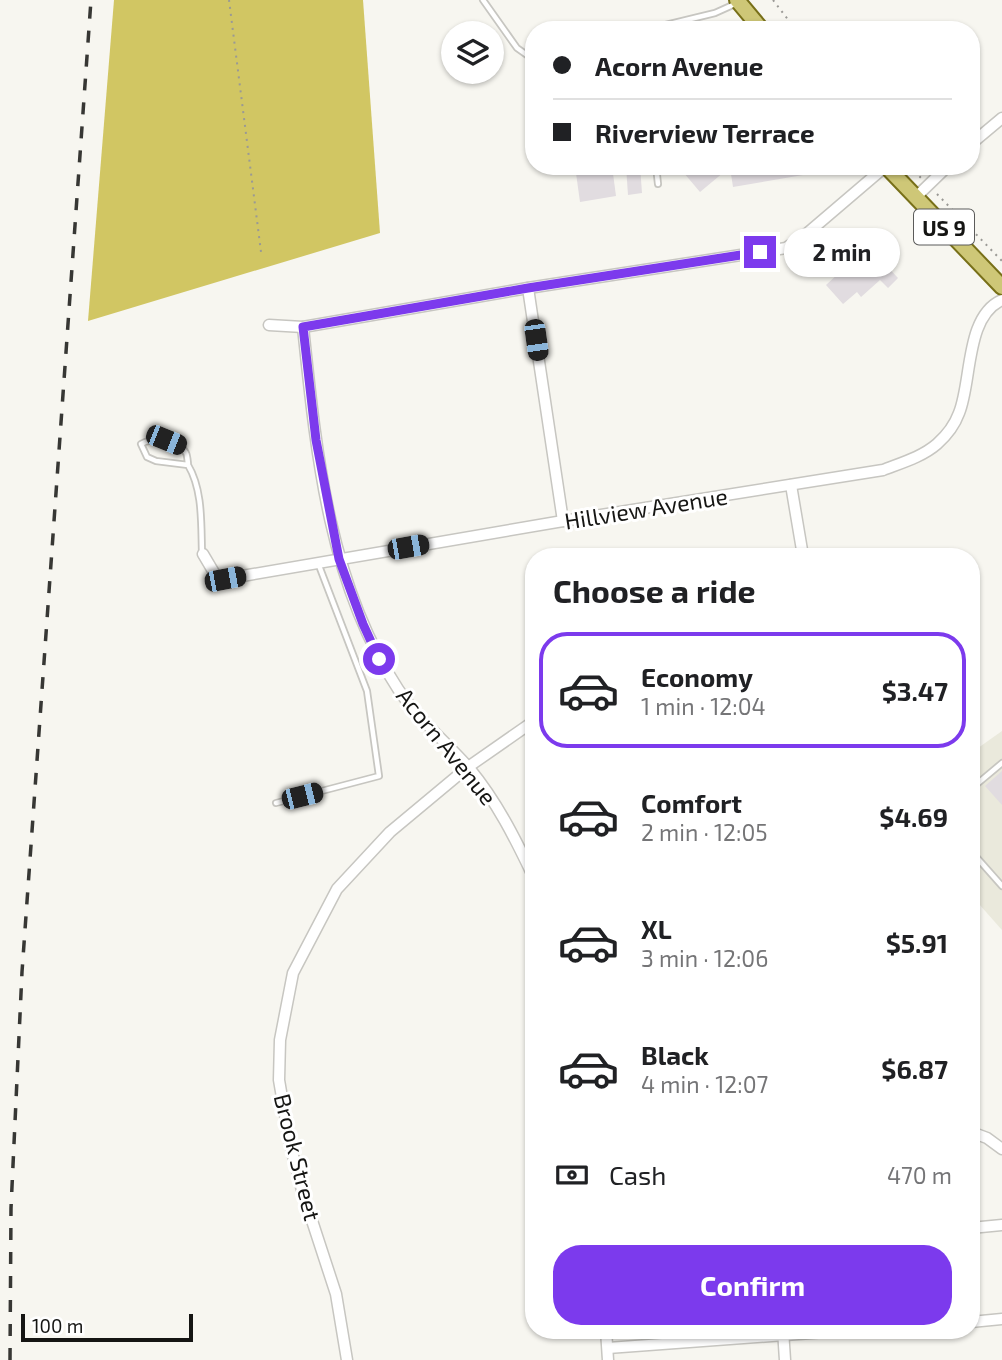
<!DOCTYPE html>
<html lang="en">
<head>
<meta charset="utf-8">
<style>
  :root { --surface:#fff; --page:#f2f2f2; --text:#202124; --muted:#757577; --line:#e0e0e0; --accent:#7c3aed }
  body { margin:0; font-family:"Exo 2",sans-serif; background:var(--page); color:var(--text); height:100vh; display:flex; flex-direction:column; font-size:26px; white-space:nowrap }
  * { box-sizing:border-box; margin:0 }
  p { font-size:23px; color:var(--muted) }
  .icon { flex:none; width:38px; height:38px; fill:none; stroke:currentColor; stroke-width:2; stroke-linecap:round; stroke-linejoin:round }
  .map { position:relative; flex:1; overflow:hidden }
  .side { position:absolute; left:525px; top:548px; width:455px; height:791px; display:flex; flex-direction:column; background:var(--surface); border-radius:28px; box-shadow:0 2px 5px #0004 }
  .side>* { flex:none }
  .hud { position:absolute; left:525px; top:21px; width:455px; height:154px; border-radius:28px; box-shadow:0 2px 5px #0004; display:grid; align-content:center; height:154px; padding:0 28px; background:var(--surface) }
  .buttons { position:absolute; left:441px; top:21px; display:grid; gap:14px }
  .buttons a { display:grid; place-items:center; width:63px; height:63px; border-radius:50%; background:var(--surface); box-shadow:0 2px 5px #0004; font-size:35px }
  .scale { position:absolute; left:21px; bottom:18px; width:172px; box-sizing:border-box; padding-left:7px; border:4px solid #151513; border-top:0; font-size:19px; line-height:24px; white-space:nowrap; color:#151513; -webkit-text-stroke:5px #fff; paint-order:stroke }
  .end { position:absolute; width:32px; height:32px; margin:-16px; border:9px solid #7c3aed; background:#fff; box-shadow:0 0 0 4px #fff }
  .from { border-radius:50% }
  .bubble { position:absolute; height:49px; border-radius:24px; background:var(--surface); box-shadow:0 2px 5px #0004; font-size:23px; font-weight:700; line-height:49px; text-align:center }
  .car { position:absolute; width:21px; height:42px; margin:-21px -10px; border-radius:9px; box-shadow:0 0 5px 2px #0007; background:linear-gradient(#222 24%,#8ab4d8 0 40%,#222 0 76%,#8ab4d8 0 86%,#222 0) }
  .hud b { display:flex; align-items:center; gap:24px; height:66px; font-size:26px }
  .hud b+b { border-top:2px solid var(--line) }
  .hud i { width:18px; height:18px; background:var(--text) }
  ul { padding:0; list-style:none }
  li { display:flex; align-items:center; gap:21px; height:116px; margin:0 14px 10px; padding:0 14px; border:4px solid transparent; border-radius:28px }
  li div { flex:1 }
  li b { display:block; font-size:26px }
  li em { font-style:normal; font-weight:700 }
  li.active { border-color:var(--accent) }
  li>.icon { width:63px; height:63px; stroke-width:1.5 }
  h2 { padding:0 28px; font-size:32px; line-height:84px }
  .pay { display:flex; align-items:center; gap:18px; height:77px; padding:0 28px; font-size:26px }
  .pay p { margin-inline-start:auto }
  .button { display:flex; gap:14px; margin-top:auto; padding:14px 28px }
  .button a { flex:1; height:80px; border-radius:28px; background:var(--accent); color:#fff; font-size:28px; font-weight:700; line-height:80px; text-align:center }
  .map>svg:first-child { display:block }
  .built { fill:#eae9dc }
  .forest { fill:#d1c663 }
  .building { fill:#e1dce0 }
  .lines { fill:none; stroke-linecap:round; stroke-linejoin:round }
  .lane-casing { stroke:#c7c6c1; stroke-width:8 }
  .street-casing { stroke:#c7c6c1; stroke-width:13 }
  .primary-casing { stroke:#787019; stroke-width:18 }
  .path { stroke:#9a9995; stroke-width:2; stroke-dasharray:2 5; stroke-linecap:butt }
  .lane { stroke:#fff; stroke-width:4.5 }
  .street { stroke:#fff; stroke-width:10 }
  .primary { stroke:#cec777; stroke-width:14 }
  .rail { stroke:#373734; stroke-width:3.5; stroke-dasharray:12 12; stroke-linecap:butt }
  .route { stroke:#7c3aed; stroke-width:9 }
  .labels { text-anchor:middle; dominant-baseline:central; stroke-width:6; stroke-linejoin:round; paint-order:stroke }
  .shield { fill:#fff; stroke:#5b5b5a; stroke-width:2 }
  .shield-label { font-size:21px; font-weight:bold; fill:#151513 }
  .street-label { font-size:23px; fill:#151513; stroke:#fff }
</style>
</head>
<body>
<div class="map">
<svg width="1002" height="1360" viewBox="0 0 1002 1360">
  <rect width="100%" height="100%" fill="#f7f6f0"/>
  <path class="built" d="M1002 731V930L971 895V753Z"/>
  <path class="forest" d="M114 0H363L380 233 88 321Z"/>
  <g class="building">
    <path d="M575 166H612L616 196 580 202Z"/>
    <path d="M626 166H640L642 193 628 195Z"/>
    <path d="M678 166H719L724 172 700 192Z"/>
    <path d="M775 166H808L809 174 733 187 731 174Z"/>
    <path d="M868 246 898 278 888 288 880 280 861 297 857 292 843 304 826 285Z"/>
    <path d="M1002 771V805L985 786Z"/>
  </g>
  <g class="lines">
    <g class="lane-casing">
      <g id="lane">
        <path d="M483 0 517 48 534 60"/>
        <path d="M645 30 715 13 735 4"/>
        <path d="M656 166 658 184"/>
        <path d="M188 465C188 463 187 454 186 453 178 438 153 437 141 444L147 457 156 461 188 465C203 490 201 524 202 553"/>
        <path d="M971 789 1002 763"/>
        <path d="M276 803 379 776 367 691 318 563"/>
        <path d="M971 851 1002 886"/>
      </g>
    </g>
    <g class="street-casing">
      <g id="street">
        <path d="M971 144 1002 118"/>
        <path d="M916 197 948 166"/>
        <path d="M528 288 563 521"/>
        <path d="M269 325 303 327 528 288 786 248 804 236 886 166"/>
        <path d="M303 327C316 450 328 583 398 689 417 718 446 742 469 768 497 802 515 838 534 878"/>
        <path d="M791 485 803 556"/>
        <path d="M203 554 216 576 225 579 563 521 883 470C901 463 922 457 937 444 946 436 955 424 959 413 972 382 965 316 1002 300"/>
        <path d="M971 1132 987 1138 1002 1149"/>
        <path d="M971 1228 1002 1225"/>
        <path d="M971 1322 1002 1319"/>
        <path d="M606 1330 608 1360"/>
        <path d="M783 1330 785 1360"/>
        <path d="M608 1348 852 1330"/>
        <path d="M347 1360 336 1294 302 1190 290 1144 279 1080 280 1040 293 973 337 889 390 832 468 767 534 721"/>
      </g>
    </g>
    <g class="primary-casing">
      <g id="primary">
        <path d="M737 0 762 30"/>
        <path d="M886 166 1002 287"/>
      </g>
    </g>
    <g class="path">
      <path d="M229 0 261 252"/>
      <path d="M773 0 796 30"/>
      <path d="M910 166 921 178"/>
      <path d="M937 194 1002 261"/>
    </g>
    <use href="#lane" class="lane"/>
    <use href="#street" class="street"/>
    <use href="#primary" class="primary"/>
    <path class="rail" d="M10 1360 11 1208 22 972 91 0"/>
  </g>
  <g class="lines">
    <path class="route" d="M379 659 363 624 339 559 316 440 303 327 528 288 760 252"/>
  </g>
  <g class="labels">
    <rect class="shield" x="914" y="209.5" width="60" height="35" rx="5"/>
    <g class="shield-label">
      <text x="944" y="227">US 9</text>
    </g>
    <g class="street-label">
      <text transform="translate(646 508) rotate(-9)">Hillview Avenue</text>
      <text transform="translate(447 746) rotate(51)">Acorn Avenue</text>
      <text transform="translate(298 1157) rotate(76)">Brook Street</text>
    </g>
  </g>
</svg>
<div class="buttons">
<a><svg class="icon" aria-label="layers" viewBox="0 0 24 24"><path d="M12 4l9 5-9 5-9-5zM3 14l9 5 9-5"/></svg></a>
</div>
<div class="scale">100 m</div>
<i class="end from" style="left:379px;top:659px"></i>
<i class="end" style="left:760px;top:252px"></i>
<div class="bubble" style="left:784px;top:228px;width:116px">2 min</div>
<i class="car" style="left:536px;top:340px;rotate:172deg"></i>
<i class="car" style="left:166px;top:440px;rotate:112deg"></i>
<i class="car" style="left:408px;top:547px;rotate:80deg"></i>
<i class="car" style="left:225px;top:579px;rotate:79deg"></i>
<i class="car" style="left:302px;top:796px;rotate:76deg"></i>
<div class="hud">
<b><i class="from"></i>Acorn Avenue</b>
<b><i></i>Riverview Terrace</b>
</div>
<section class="side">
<h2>Choose a ride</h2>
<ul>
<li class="active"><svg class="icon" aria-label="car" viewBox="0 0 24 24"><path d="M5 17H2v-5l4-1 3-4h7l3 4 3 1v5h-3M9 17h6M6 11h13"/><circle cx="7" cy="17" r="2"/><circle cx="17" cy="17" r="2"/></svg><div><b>Economy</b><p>1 min · 12:04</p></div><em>$3.47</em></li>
<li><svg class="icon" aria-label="car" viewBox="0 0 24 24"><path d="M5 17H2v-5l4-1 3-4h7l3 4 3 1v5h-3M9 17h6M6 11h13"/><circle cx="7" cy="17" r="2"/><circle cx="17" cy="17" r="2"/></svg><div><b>Comfort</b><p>2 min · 12:05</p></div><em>$4.69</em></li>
<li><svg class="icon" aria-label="car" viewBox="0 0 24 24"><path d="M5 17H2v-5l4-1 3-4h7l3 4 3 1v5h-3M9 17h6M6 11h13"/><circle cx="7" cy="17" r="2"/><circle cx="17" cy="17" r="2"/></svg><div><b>XL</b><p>3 min · 12:06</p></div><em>$5.91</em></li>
<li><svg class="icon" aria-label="car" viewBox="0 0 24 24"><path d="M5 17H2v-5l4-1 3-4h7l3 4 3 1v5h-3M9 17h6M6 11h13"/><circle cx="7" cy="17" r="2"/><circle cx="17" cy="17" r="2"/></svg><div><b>Black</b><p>4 min · 12:07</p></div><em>$6.87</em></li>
</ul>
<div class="pay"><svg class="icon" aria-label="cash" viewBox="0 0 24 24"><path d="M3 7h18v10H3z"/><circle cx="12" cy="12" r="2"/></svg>Cash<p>470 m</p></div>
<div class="button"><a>Confirm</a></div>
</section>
</div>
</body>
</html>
